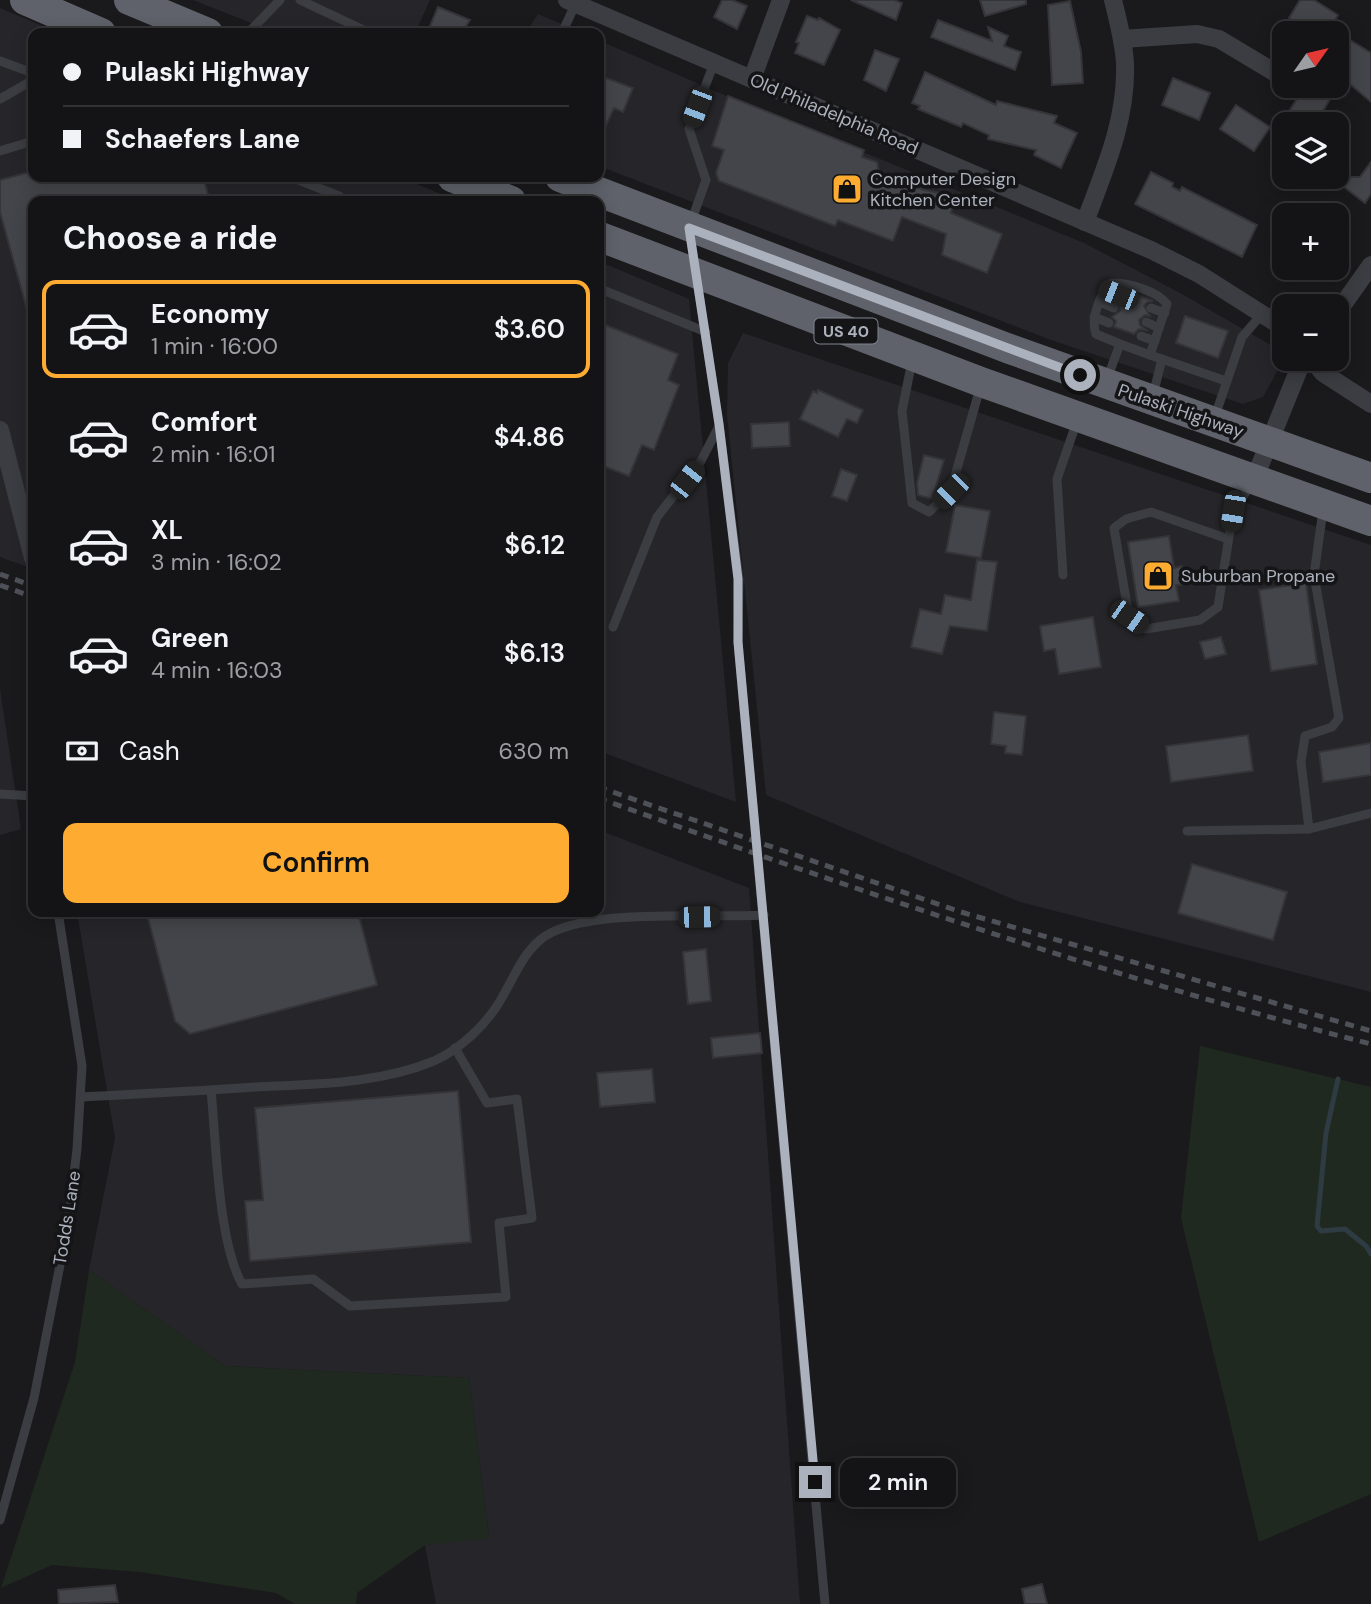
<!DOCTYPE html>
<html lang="en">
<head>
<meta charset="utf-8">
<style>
  :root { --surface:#141416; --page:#1d1d1f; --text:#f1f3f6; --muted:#9d9ea1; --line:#333335; --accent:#feac31 }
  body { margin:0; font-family:"DM Sans",sans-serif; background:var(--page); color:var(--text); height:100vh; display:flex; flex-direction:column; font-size:26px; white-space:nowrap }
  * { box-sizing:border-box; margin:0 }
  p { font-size:23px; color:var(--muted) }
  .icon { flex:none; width:38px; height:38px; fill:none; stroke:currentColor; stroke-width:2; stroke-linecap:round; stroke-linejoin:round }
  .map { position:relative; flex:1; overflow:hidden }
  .panel { position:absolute; left:28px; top:196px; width:576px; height:721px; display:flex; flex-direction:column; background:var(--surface); border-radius:14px; box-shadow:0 4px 18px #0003,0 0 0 2px var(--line) }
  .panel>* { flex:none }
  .top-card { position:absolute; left:28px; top:28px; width:576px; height:154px; border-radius:14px; box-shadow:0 4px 18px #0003,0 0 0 2px var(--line); display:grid; align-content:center; height:154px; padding:0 35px; background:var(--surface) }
  .needle { width:46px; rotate:56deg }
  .buttons { position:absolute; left:1272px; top:21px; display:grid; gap:14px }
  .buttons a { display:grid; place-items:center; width:77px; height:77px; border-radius:14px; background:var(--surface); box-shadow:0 4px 18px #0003,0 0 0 2px var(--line); font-size:35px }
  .end { position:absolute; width:32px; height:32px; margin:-16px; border:9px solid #acb2bd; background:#111; box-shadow:0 0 0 4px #111 }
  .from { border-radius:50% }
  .bubble { position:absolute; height:49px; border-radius:14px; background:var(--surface); box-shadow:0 4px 18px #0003,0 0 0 2px var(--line); font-size:23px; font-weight:600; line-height:49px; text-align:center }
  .car { position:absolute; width:21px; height:42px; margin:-21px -10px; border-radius:9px; box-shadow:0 0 5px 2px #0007; background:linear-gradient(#222 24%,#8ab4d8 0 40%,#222 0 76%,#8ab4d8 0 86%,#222 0) }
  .top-card b { display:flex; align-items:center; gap:24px; height:66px; font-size:26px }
  .top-card b+b { border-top:2px solid var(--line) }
  .top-card i { width:18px; height:18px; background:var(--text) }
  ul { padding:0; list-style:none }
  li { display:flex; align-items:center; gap:21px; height:98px; margin:0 14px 10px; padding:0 21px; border:4px solid transparent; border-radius:14px }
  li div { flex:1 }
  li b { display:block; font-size:26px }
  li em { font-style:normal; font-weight:600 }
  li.selected { border-color:var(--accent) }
  li>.icon { width:63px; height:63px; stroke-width:1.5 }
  h2 { padding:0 35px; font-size:32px; line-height:84px }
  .pay { display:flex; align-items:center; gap:18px; height:77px; padding:0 35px; font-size:26px }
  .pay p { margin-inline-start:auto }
  .cta { display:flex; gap:14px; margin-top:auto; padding:14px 35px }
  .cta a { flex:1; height:80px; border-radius:14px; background:var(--accent); color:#111; font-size:28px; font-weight:600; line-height:80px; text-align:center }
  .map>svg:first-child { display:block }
  .built { fill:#26262a }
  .green { fill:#202920 }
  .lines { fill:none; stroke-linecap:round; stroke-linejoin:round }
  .stream { stroke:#2f3b42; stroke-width:5 }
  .building { fill:#44454a; stroke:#343439; stroke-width:2 }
  .service { stroke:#3b3d42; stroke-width:9 }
  .minor { stroke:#3b3d42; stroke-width:18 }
  .trunk { stroke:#5f626a; stroke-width:30 }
  .rail { stroke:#4e5157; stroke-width:5; stroke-dasharray:9 7; stroke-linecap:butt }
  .route { stroke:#acb2bd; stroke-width:9 }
  .labels { text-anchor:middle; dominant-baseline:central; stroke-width:7; stroke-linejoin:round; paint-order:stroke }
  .shield { fill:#151518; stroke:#7f838c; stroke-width:2 }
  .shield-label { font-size:16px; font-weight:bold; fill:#acb2bd }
  .street-label { font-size:18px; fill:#acb2bd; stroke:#151518 }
  .poi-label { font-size:18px; fill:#acb2bd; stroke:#151518; text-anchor:start }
</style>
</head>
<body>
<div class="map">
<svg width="1371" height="1604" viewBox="0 0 1371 1604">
  <rect width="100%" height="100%" fill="#1a1a1d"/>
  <g class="built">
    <path d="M193 0H430L415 33H276Z"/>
    <path d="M0 8 59 33H33V177H400L458 201H33V569L0 557Z"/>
    <path d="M538 14 583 33H526Z"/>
    <path d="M598 40 729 97 1084 243 1182 294 1276 348 1279 368 1263 397 1243 404 1051 340 599 166Z"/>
    <path d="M598 261 689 299 736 802 599 751Z"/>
    <path d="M743 333 1371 545V992L1020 902 766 795 727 415 728 363Z"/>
    <path d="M0 689 21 829 0 835Z"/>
    <path d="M599 830 749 888 800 1604H436L425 1545 489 1537 469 1378 225 1366 89 1270 115 1138 77 912H598Z"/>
  </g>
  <g class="green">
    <path d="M1200 1046 1371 1087V1494L1259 1542 1181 1218Z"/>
    <path d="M89 1270 225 1366 469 1378 489 1538 425 1545 357 1593 356 1604H295L276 1593 140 1572 52 1565 1 1588 75 1362Z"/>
  </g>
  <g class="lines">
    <path class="stream" d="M1338 1079 1326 1133 1317 1226 1321 1231 1345 1229 1366 1246 1371 1254"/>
  </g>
  <g class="building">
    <path d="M722 0H732L747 6 737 29 714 17Z"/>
    <path d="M851 0H894L902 3 896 20Z"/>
    <path d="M980 0H1026V4L985 16Z"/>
    <path d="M1300 0H1314L1338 15 1327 33H1314L1289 18Z"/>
    <path d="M1070 1 1081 52 1083 83 1052 85 1048 5Z"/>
    <path d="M438 7 470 20 462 33H427Z"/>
    <path d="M807 16 818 20 819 18 840 30 824 65 795 53 799 43 796 42Z"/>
    <path d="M938 20 992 41 988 27 1008 36 1004 46 1021 52 1015 70 931 37Z"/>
    <path d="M1337 32 1371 53V102L1350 84 1346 89 1337 84Z"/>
    <path d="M875 50 899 59 886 91 864 80Z"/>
    <path d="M925 72 996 105 997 101 1057 116 1054 123 1077 133 1061 168 1034 155 1036 150 988 139 989 135 963 123 961 127 918 109 920 106 912 103Z"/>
    <path d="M598 75 633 88 623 112 614 108 598 143Z"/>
    <path d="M1173 78 1210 93 1199 120 1162 105Z"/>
    <path d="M1305 86H1338L1315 124H1281Z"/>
    <path d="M728 96 864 150 862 157 877 162 879 173 924 190 955 196 951 213 1002 234 987 273 942 255 946 234 902 217 893 241 838 220 835 226 719 181 716 173 724 150 712 146Z"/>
    <path d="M1236 105 1270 127 1254 151 1220 129Z"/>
    <path d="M1371 162V194L1365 203 1331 177H1360Z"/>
    <path d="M33 171V177H203L210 201H33V317H29L0 212V180Z"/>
    <path d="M1151 172 1173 183 1172 187 1180 191 1182 187 1257 225 1242 257 1135 204Z"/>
    <path d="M1124 291 1153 301 1147 302 1144 306 1150 316 1145 315 1139 320 1140 325 1146 330 1139 329 1134 334 1114 327 1116 321 1112 317 1120 311 1117 302 1124 299Z"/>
    <path d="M1185 316 1228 331 1218 358 1176 343Z"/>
    <path d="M598 322 678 354 668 380 679 385 654 450 642 445 629 476 598 464Z"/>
    <path d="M818 390 863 410 857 423 847 419 838 437 800 419 813 391 817 393Z"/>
    <path d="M789 422 790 446 752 448 751 424Z"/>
    <path d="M924 455 944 460 932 499 918 495 917 483Z"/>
    <path d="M841 469 857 475 847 501 832 496Z"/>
    <path d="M955 505 990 511 981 558 946 552Z"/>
    <path d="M1169 536 1174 568 1182 566 1185 584 1176 585 1179 601 1138 607 1128 542Z"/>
    <path d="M977 560 997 562 987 631 950 626 942 654 911 647 920 609 941 614 945 595 971 600Z"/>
    <path d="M1306 583 1317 664 1271 671 1259 590Z"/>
    <path d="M1093 617 1101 667 1059 674 1055 649 1044 651 1040 626Z"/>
    <path d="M1221 637 1226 654 1205 659 1200 642Z"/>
    <path d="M994 712 1026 716 1022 755 1005 753 1006 746 991 744Z"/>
    <path d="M1248 735 1253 771 1171 782 1166 746Z"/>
    <path d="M1371 743V775L1323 782 1319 752Z"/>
    <path d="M1192 864 1287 892 1273 940 1178 913Z"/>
    <path d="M171 912H358L377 985 190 1034 175 1021 148 918Z"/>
    <path d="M706 949 711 1001 688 1004 683 952Z"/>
    <path d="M760 1033 762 1053 713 1058 711 1038Z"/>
    <path d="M652 1069 655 1102 600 1107 597 1073Z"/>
    <path d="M458 1091 471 1242 250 1261 245 1201 263 1200 255 1108Z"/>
    <path d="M1042 1584 1047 1604H1025L1022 1589Z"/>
    <path d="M115 1585 118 1602 59 1604 58 1590Z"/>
  </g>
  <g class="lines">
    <g class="service">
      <path d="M300 0 370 33"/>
      <path d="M248 33 280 0"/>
      <path d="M562 33 575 5"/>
      <path d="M0 61 33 73"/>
      <path d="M714 63 689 129 706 180 689 228 719 424 739 579 738 642 825 1604"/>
      <path d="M0 99 33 80"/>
      <path d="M0 151 33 141"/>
      <path d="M291 177 339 196 345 201"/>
      <path d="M598 288 706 332"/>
      <path d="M1105 289 1118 295"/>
      <path d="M1100 302 1114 308"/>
      <path d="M1151 308 1165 313"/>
      <path d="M1094 317 1109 323"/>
      <path d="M1146 322 1159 328"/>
      <path d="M1141 336 1155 341"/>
      <path d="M1150 355 1226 381"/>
      <path d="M912 361 902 411 912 503 929 512 951 490 980 388"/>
      <path d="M1107 379 1120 344 1096 334C1090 319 1100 294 1111 283 1128 283 1156 290 1167 304L1150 355 1120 344"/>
      <path d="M1153 395 1162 359"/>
      <path d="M1214 419 1242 337 1263 313"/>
      <path d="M1323 510 1314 575 1339 718 1332 727 1305 736 1301 762 1309 829 1371 813"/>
      <path d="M1228 539 1151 512 1126 519 1114 528 1129 617 1146 629 1200 620 1218 607 1233 511 1251 485"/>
      <path d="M1063 575 1057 479 1077 421"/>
      <path d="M613 627 657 517 701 461 719 426"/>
      <path d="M0 794 33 796"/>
      <path d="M1187 831 1309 829"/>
      <path d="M211 1090C216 1140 218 1242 242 1284L313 1279 350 1306 506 1297 499 1223 532 1218 517 1099 487 1103 455 1048"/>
      <path d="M81 1097C139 1094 198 1091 256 1087 315 1084 378 1084 434 1061 459 1050 486 1025 500 1001 513 980 521 956 540 940 580 906 709 919 764 915"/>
      <path d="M0 1520 34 1398 68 1224 77 1149 82 1066 58 912"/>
    </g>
    <g class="minor">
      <path d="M567 0 1151 250 1199 274 1284 328"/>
      <path d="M1122 39 1197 34 1219 39 1274 72"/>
      <path d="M752 79 781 0"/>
      <path d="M1085 222C1104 171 1127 120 1125 64 1124 42 1118 21 1113 0"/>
      <path d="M1337 313 1371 265"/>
      <path d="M1312 359 1323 373 1371 404"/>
      <path d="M0 430 33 558"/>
      <path d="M1254 480 1303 359"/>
    </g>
    <g class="trunk">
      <path d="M25 0 101 33"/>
      <path d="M129 0 208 33"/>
      <path d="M452 177 511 201"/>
      <path d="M560 177 1007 348 1371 478"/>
      <path d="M598 236 981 382 1371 521"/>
    </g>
    <g class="rail">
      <path d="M0 574 33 586"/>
      <path d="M0 585 33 597"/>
      <path d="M598 787 961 912 1371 1031"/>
      <path d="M598 798C853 889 1109 977 1371 1044"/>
    </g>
  </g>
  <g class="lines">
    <path class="route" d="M815 1482 738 642V579L719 424 689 228 1080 375"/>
  </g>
  <defs>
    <g id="shop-square" transform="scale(1.575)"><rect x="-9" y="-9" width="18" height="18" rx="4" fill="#feac31" stroke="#151518"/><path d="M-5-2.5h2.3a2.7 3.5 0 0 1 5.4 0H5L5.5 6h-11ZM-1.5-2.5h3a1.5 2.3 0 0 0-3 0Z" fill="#111"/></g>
  </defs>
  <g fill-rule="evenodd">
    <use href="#shop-square" x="847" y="189"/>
    <use href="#shop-square" x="1158" y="576"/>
  </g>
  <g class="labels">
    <rect class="shield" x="814.5" y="318.5" width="63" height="25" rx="5"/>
    <g class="shield-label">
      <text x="846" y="331">US 40</text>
    </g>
    <g class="street-label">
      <text transform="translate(834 114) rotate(23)">Old Philadelphia Road</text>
      <text transform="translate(1181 411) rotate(19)">Pulaski Highway</text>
      <text transform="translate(67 1218) rotate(-81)">Todds Lane</text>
    </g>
    <g class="poi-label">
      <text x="870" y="179">Computer Design<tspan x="870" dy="21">Kitchen Center</tspan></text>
      <text x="1181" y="576">Suburban Propane</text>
    </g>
  </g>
</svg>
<div class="buttons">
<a><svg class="needle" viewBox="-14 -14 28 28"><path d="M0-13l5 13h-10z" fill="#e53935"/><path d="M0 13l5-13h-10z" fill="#9d9ea1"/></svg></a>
<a><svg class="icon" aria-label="layers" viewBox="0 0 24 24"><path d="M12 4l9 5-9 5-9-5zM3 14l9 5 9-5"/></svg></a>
<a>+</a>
<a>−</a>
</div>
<i class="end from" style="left:1080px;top:375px"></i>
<i class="end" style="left:815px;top:1482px"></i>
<div class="bubble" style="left:840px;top:1458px;width:116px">2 min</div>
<i class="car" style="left:697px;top:107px;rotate:201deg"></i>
<i class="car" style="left:1118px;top:295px;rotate:292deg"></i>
<i class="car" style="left:687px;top:480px;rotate:38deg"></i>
<i class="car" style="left:951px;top:491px;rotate:225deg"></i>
<i class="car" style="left:1233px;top:511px;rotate:189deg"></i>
<i class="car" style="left:1129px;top:617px;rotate:125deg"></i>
<i class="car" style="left:699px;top:917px;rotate:89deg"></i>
<div class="top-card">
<b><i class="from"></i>Pulaski Highway</b>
<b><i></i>Schaefers Lane</b>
</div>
<section class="panel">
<h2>Choose a ride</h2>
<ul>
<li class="selected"><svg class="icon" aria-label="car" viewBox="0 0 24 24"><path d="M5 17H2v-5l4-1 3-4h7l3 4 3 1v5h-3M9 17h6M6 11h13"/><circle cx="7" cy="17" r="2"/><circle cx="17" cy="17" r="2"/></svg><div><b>Economy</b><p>1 min · 16:00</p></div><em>$3.60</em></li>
<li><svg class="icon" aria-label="car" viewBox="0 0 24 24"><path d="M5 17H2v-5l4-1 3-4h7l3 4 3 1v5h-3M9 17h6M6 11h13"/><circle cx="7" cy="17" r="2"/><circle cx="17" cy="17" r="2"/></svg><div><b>Comfort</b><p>2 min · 16:01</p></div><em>$4.86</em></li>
<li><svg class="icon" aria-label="car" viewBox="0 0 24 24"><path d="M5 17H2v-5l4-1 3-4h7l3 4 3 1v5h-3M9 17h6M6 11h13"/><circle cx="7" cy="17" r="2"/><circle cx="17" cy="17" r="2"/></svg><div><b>XL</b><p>3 min · 16:02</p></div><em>$6.12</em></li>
<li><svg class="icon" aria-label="car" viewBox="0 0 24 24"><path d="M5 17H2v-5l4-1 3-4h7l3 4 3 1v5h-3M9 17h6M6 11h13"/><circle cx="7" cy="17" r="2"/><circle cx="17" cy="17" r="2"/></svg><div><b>Green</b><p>4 min · 16:03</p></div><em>$6.13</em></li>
</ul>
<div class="pay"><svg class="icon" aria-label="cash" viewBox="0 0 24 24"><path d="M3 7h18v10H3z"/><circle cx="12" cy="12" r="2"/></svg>Cash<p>630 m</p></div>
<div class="cta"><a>Confirm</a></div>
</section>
</div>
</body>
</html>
